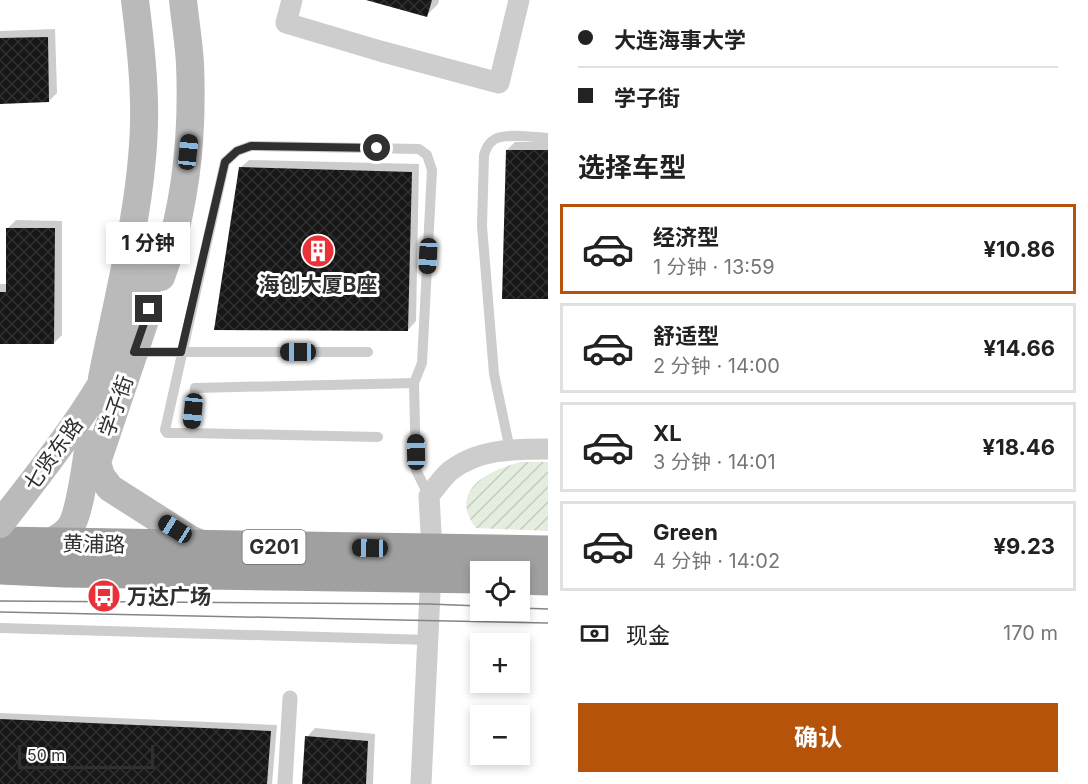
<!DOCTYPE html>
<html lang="zh">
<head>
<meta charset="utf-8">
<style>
  :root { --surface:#fff; --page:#f6f6f6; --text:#222; --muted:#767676; --line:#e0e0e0; --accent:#b45309 }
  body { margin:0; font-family:Inter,"Noto Sans SC",sans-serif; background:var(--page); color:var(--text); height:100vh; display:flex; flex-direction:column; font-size:22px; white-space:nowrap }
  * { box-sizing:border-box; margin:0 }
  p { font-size:20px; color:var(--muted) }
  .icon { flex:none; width:33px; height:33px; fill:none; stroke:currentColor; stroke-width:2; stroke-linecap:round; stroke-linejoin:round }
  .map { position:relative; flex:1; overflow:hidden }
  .sheet { display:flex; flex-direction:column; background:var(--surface); width:540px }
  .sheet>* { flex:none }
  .guide { display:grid; align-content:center; height:132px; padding:0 30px; background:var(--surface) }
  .buttons { position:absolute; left:470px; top:561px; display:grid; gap:12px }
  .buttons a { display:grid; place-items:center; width:60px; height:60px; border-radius:0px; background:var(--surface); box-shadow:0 3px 9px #0003; font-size:30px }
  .scale { position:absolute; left:18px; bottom:15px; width:136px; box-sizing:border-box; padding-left:6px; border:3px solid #303030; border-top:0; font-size:16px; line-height:21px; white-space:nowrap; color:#303030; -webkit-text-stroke:4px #fff; paint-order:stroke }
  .end { position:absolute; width:27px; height:27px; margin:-14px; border:8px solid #303030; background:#fff; box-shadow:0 0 0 3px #fff }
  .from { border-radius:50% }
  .bubble { position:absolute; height:42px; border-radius:0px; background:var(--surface); box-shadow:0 3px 9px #0003; font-size:20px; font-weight:700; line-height:42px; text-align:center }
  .car { position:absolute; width:18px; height:36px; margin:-18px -9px; border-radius:8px; box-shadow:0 0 4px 2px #0007; background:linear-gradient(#222 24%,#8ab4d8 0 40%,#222 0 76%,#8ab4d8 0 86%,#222 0) }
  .guide b { display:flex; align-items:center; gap:21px; height:57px; font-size:22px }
  .guide b+b { border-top:2px solid var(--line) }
  .guide i { width:15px; height:15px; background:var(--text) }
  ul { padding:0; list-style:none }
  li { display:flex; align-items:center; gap:18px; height:90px; margin:0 12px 9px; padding:0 18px; border:3px solid var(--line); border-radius:0px }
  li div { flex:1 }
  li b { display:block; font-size:22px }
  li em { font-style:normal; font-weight:700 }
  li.on { border-color:var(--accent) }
  li>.icon { width:54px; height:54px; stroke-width:1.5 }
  h2 { padding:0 30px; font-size:27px; line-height:72px }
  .pay { display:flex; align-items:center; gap:15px; height:66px; padding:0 30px; font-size:22px }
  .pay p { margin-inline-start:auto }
  .button { display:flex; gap:12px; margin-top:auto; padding:12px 30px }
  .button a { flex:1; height:69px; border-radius:0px; background:var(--accent); color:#fff; font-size:24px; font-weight:700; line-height:69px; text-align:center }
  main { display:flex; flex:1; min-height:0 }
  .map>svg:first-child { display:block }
  .garden { fill:url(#garden-furrows) }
  .shadow { fill:#0003 }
  .building { fill:url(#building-cross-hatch) }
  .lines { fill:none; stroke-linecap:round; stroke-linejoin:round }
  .service { stroke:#cdcdcd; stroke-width:10 }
  .pedestrian { stroke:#cdcdcd; stroke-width:15 }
  .minor { stroke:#cdcdcd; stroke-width:21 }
  .secondary { stroke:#bababa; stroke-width:28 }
  .trunk { stroke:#a0a0a0; stroke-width:33 }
  .tram { stroke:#858585; stroke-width:1.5 }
  .secondary-bridge { stroke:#bababa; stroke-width:28 }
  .route { stroke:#303030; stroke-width:8 }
  .labels { text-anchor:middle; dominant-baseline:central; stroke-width:6; stroke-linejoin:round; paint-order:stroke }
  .shield { fill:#fff; stroke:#6e6e6e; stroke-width:1.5 }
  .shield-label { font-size:20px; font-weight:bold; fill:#303030 }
  .poi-label { font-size:21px; font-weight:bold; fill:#303030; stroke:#fff }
  .street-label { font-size:21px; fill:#303030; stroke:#fff }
</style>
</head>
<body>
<main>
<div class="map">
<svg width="548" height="784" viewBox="0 0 548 784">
  <defs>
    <pattern id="garden-furrows" width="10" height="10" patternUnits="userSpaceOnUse" patternTransform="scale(1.5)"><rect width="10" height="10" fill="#e5edde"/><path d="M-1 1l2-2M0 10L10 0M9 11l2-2" fill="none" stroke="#c5ccbf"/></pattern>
    <pattern id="building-cross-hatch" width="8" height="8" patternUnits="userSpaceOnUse" patternTransform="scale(1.5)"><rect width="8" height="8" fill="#171717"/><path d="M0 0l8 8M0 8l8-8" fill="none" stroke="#303030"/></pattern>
  </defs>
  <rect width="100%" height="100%" fill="#fff"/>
  <path class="garden" d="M521 462H548V531L476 528C447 490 489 470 521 462Z"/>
  <g class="shadow">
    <path d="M369 0H439L438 4 427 15Z"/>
    <path d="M55 29 57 93 49 101 0 102V31Z"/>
    <path d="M515 142H548V298H504L507 150Z"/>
    <path d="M249 160 419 164 416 321 408 330 240 168Z"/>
    <path d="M16 220 62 221V335L54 343H0V284H7V229Z"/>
    <path d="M0 713 277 725 272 784H0Z"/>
    <path d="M315 728 375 734 373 784H304L307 737Z"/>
  </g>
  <g class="building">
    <path d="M366 0H432L427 17Z"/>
    <path d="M48 37 49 102 0 104V38Z"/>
    <path d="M506 150H548V299H502Z"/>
    <path d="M239 167 412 172 408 331 214 330Z"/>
    <path d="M6 228H55L54 344H0V292H6Z"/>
    <path d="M0 719 271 731 267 784H0Z"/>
    <path d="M305 736 368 741 366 784H302Z"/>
  </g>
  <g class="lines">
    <g class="service">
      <path d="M138 352H368"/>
      <path d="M191 433H167L165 430 225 162 237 151 251 146 419 149 427 155 432 170 422 363 414 383"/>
      <path d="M378 437 191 433 195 388 414 383 416 470 429 496"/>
      <path d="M510 450 494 374 482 226 484 155C486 149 488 143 495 139 506 133 534 137 548 138"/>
      <path d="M0 628 428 640"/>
    </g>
    <path class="pedestrian" d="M285 784 290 698"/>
    <g class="minor">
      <path d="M292 0 286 23 380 51 499 83 519 0"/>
      <path d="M421 784 432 550 429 496C435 488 442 478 450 471 478 449 513 449 548 449"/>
    </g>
    <g class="secondary">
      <path d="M161 277C186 209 193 135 190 64 189 43 185 21 183 0"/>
      <path d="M145 320 97 462 101 476 110 488 190 539 206 546"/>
      <path d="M102 378C118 297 142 206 144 124 145 82 140 41 135 0"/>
      <path d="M49 543C57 539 66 534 71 526 80 512 86 463 89 444"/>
    </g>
    <g class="trunk">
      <path d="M0 543 548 552"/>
      <path d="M0 568 65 571 480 577"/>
      <path d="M519 578 548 579"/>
    </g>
    <g class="tram">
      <path d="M0 601 429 604 480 606"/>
      <path d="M519 608 548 609"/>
      <path d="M0 612 548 623"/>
    </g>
    <path class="secondary-bridge" d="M0 524C54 455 112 383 143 299 150 282 154 264 160 246"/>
  </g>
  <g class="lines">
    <path class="route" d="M149 309 134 352H181L225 162 237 151 251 146 377 148"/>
  </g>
  <defs>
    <g id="building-disc" transform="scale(1.725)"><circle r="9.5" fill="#e83138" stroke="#fff"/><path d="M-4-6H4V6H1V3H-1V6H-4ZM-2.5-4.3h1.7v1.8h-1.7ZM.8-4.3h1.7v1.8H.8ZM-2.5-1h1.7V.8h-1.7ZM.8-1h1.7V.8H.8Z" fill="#fff"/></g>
    <g id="bus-disc" transform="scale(1.725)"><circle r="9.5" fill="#e83138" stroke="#fff"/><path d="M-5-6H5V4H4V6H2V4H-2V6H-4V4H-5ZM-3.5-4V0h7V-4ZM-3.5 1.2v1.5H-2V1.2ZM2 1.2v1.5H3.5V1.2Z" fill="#fff"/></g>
  </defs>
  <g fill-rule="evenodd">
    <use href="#building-disc" x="318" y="251"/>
    <use href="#bus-disc" x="104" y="596"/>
  </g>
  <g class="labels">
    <rect class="shield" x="242.5" y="530" width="63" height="34" rx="4.5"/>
    <g class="shield-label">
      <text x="274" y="547">G201</text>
    </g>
    <g class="poi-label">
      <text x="318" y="284">海创大厦B座</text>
      <text x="127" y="596" text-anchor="start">万达广场</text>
    </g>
    <g class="street-label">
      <text transform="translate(116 406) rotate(-71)">学子街</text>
      <text transform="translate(53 454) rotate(-54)">七贤东路</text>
      <text transform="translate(94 544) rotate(1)">黄浦路</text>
    </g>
  </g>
</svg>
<div class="buttons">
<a><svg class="icon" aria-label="locate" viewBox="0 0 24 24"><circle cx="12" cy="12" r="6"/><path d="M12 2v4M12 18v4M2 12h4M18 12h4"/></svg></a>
<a>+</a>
<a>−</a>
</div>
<div class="scale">50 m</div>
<i class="end from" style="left:377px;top:148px"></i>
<i class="end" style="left:149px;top:309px"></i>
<div class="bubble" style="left:106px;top:222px;width:84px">1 分钟</div>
<i class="car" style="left:188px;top:152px;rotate:6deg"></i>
<i class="car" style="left:428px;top:256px;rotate:183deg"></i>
<i class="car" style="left:298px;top:352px;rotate:270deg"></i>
<i class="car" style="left:193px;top:411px;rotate:186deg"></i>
<i class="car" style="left:416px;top:452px;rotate:359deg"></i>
<i class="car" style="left:175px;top:529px;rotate:302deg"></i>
<i class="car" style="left:370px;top:548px;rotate:271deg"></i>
</div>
<section class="sheet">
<div class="guide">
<b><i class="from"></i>大连海事大学</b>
<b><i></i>学子街</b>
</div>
<h2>选择车型</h2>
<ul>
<li class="on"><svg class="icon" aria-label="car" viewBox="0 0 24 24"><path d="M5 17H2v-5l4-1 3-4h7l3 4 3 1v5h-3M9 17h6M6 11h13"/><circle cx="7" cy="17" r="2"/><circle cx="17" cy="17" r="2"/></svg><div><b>经济型</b><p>1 分钟 · 13:59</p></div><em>¥10.86</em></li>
<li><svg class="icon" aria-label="car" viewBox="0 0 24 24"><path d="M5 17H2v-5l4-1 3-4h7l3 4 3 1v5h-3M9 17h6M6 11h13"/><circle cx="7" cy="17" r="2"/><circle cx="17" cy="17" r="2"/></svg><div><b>舒适型</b><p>2 分钟 · 14:00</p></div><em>¥14.66</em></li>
<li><svg class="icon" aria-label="car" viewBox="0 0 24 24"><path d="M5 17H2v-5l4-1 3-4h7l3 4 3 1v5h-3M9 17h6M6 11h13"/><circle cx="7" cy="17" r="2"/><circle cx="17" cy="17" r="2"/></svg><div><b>XL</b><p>3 分钟 · 14:01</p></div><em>¥18.46</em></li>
<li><svg class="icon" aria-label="car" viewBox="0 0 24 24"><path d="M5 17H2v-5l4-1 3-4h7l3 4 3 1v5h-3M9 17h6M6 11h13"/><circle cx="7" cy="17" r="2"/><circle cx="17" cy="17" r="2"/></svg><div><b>Green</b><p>4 分钟 · 14:02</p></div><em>¥9.23</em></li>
</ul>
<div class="pay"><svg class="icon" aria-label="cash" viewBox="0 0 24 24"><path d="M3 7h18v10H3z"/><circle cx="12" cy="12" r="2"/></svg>现金<p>170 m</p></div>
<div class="button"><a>确认</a></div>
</section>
</main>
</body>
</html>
